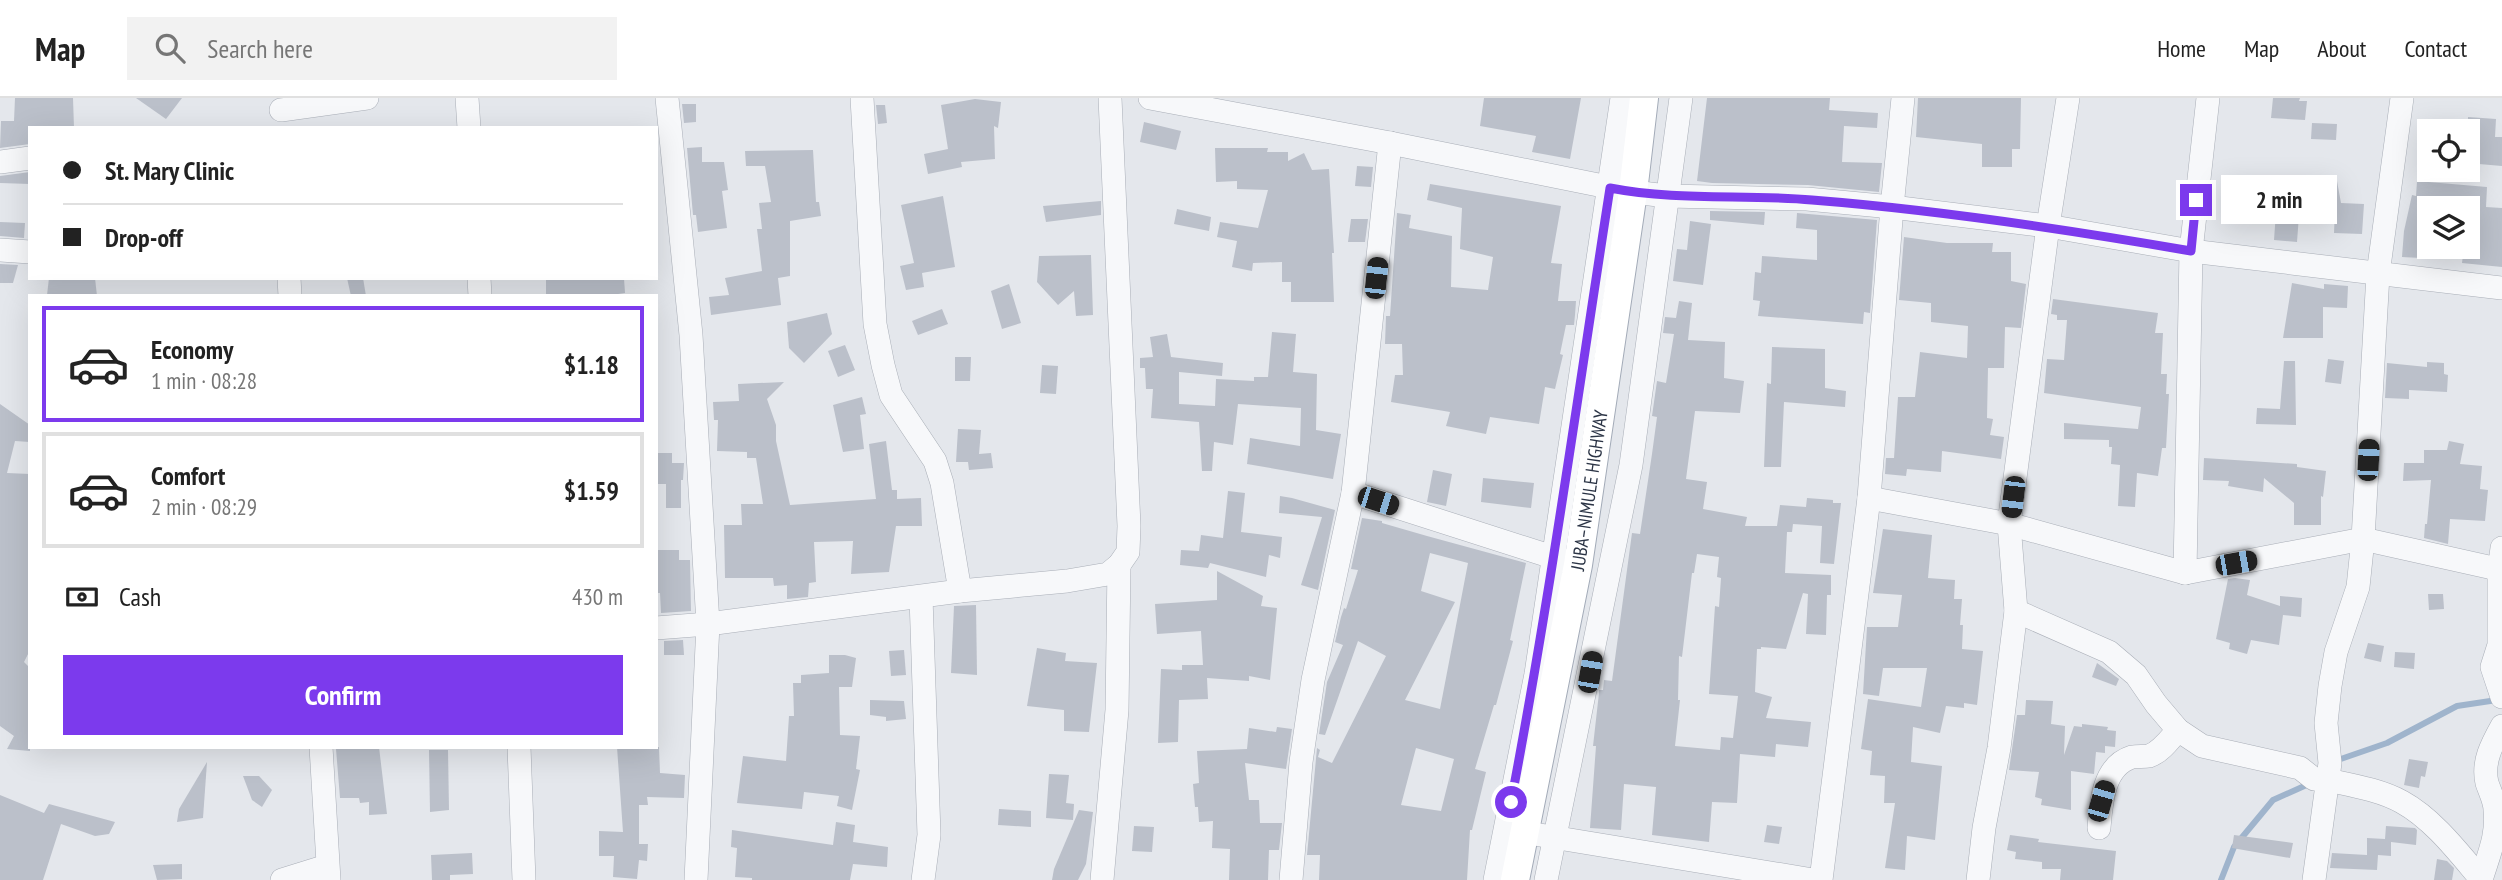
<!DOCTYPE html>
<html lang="en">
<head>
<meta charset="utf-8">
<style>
  :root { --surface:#fff; --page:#f2f2f2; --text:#222; --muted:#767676; --line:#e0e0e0; --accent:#7c3aed }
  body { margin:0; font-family:"PT Sans Narrow",sans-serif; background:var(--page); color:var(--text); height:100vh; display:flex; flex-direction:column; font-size:26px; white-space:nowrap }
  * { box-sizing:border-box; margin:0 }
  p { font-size:23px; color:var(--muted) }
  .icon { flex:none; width:38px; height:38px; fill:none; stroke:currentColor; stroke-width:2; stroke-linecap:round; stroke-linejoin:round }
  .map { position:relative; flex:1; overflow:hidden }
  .details { position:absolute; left:28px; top:196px; width:630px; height:455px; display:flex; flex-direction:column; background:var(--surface); border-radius:0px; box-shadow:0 7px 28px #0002 }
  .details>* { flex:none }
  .hud { position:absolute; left:28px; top:28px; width:630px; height:154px; border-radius:0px; box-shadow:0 7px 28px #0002; display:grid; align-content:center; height:154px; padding:0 35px; background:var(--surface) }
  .fabs { position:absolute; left:2417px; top:21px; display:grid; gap:14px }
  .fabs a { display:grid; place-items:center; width:63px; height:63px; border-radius:0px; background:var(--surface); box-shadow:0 7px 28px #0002; font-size:35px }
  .end { position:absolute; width:32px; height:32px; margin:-16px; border:9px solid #7c3aed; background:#fff; box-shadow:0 0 0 4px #fff }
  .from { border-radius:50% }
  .bubble { position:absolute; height:49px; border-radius:0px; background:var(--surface); box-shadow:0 7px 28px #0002; font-size:23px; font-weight:700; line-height:49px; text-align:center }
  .car { position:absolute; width:21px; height:42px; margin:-21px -10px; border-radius:9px; box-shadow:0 0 5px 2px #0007; background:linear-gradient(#222 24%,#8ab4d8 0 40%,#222 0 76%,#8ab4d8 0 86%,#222 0) }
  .hud b { display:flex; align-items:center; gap:24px; height:66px; font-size:26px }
  .hud b+b { border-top:2px solid var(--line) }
  .hud i { width:18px; height:18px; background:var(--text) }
  ul { padding:12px 0 0; list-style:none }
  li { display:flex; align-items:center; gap:21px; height:116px; margin:0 14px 10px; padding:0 21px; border:4px solid var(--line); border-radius:0px }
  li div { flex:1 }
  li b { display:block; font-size:26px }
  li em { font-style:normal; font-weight:700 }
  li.on { border-color:var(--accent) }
  li>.icon { width:63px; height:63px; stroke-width:1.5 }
  .pay { display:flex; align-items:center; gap:18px; height:77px; padding:0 35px; font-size:26px }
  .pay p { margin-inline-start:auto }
  .button { display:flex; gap:14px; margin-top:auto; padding:14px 35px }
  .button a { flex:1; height:80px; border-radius:0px; background:var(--accent); color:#fff; font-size:28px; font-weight:700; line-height:80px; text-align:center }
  header { display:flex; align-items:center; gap:42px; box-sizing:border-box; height:98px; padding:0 35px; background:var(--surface); border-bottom:2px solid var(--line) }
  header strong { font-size:33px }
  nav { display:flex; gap:38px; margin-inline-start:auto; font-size:24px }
  .search { width:490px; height:63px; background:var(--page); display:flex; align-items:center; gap:18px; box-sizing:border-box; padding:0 24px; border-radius:0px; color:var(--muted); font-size:26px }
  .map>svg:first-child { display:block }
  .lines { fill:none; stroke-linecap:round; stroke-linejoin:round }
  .stream { stroke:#9fb4cc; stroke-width:6 }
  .building { fill:#bbc0ca; fill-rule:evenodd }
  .minor-casing { stroke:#a9aeb7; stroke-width:24 }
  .major-casing { stroke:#a3abb8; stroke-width:30 }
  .minor { stroke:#f7f8fa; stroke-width:23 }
  .major { stroke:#fff; stroke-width:28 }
  .route { stroke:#7c3aed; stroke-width:9 }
  .labels { text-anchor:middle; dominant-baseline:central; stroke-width:6; stroke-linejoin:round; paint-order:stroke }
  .street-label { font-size:19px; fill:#2b3445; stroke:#f4f6f9 }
</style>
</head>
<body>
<header>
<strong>Map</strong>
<div class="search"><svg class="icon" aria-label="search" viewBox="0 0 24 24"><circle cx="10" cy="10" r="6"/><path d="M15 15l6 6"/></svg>Search here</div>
<nav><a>Home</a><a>Map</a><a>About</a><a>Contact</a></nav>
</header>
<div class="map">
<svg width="2502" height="782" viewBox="0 0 2502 782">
  <rect width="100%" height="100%" fill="#e4e7ec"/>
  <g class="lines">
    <g class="stream">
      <path d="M2335 663 2387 645 2457 608 2497 602"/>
      <path d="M2221 782 2234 749 2273 702 2311 685"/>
    </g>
  </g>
  <g class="building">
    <path d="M15 0H73L74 30H30V46L0 50 1 23H14Z"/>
    <path d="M136 0H182L166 21Z"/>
    <path d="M1484 0H1581L1570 61 1532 54 1536 38 1480 28Z"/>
    <path d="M1707 0H1830L1829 12 1878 15 1877 30 1844 28 1842 64 1882 65 1879 94 1808 87 1712 85 1697 83Z"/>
    <path d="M1918 0H2021L2020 51H2012V69H1982V46L1916 39Z"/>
    <path d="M2273 0H2300L2299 3H2307L2305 22 2271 20Z"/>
    <path d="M975 1 1001 4 998 30 994 28 995 61 961 64 962 69 928 76 924 56 948 51 941 7Z"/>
    <path d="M682 6H696V24L684 25Z"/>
    <path d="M876 7H885L887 25 878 26Z"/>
    <path d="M2468 19 2496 21 2495 39H2502V68L2479 66 2480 48 2468 47Z"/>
    <path d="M1144 24 1181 33 1176 52 1140 44Z"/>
    <path d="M2312 25 2337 26 2336 42 2311 41Z"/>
    <path d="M702 49V64H724L728 92 722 93 727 130 698 134 696 117H693L687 50Z"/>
    <path d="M1215 50H1268L1267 54H1288V63L1304 55 1312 72 1329 71 1334 155H1332L1334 204H1291V184H1282V164L1253 165 1252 173 1232 169 1237 143 1217 139 1220 124 1258 130 1268 92 1237 91V83L1216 84Z"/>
    <path d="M813 52 816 104H819L821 118 790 123V178L778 180 781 207 711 217 709 199 729 197 725 180 762 173 757 131H762L759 105 771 104 765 68H746L745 53Z"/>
    <path d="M1357 68 1373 69 1371 89 1355 88Z"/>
    <path d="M30 74V86L0 85V78Z"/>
    <path d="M2250 82 2307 89 2337 83 2341 105 2364 106 2362 136 2334 135 2335 111 2299 117 2297 144 2274 142 2277 100 2248 96Z"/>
    <path d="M2417 83 2487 89 2486 109 2502 110V169L2462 165 2464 149H2468V110L2431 108 2429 117H2425L2421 160 2402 159 2404 133 2412 97 2416 98Z"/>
    <path d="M1430 86 1561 108 1551 165 1562 166 1558 203H1576L1575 217 1574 227H1566L1560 256 1563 257 1555 291 1545 289 1539 326 1490 319 1486 336 1446 328 1450 314 1391 304 1395 277H1403L1402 246H1385L1386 218H1390L1397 115 1411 117 1409 130 1452 138 1451 189 1488 192 1493 159 1460 151 1462 110 1427 102Z"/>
    <path d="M943 98 955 169 922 175 924 189 906 192 900 168 914 165 901 107Z"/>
    <path d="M1101 103V117L1046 124 1043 108Z"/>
    <path d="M1177 111 1211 119 1209 133 1174 126Z"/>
    <path d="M1710 113 1765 114 1764 127 1710 122Z"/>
    <path d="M1797 115 1877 122 1870 215 1864 214 1863 226 1758 218 1760 203 1753 202 1755 174 1761 175 1762 158 1817 162V132L1796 130Z"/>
    <path d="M1351 121H1368L1365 144H1348Z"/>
    <path d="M1690 123 1711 126 1703 187 1673 183 1677 151 1687 152Z"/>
    <path d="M0 124 25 125 24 140 0 138Z"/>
    <path d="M1904 139 1947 145H1993L1992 154H2011V183L2026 186 2021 230 2005 229 2004 270H1988L1987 320 1993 321 1990 337 2004 339 2001 361 1942 353 1941 374 1907 371 1906 378 1885 376 1886 360H1894L1898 299H1915L1920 254 1967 260 1968 228 1931 224V205L1899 202Z"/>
    <path d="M1091 157 1093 217 1076 218 1074 193 1058 207 1037 184 1039 158Z"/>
    <path d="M0 166 18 167 13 185H0Z"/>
    <path d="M49 180H95L97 198 47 197Z"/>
    <path d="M347 180H363L366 198H351Z"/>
    <path d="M624 180 625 195 604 198 546 197V181Z"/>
    <path d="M2292 185 2324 191V186L2348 188 2347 210 2323 209V240H2283Z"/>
    <path d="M1009 186 1021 225 1002 231 991 193Z"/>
    <path d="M2053 201 2158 215 2155 235H2163L2161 276H2167L2166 296H2169L2166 350H2162L2158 378 2137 375 2135 409 2118 408 2120 367 2111 366 2112 349H2109V342L2064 341V325L2138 331 2141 309 2044 295 2047 261 2064 262 2067 222H2057V217L2051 216Z"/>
    <path d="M1679 203 1692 205 1688 242 1725 244 1724 280 1744 283 1740 315 1695 313 1686 381 1707 384 1703 411 1747 419 1745 428H1777L1780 407 1806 409 1807 400 1833 402V405H1841L1834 466 1820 465 1822 428 1793 426 1792 434H1787L1785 475 1831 477V497H1827L1826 537 1806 536 1808 496 1803 495 1786 551 1761 549V551H1757L1755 594 1772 599 1766 620 1811 624 1808 649 1776 646 1775 659 1740 656 1737 705 1712 704 1709 744 1652 737 1656 689 1624 686 1621 732 1590 730 1596 648H1593L1599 595V592H1603L1604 582 1612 583 1632 435 1640 436 1652 356 1657 319 1652 318 1657 283 1666 285 1674 236 1663 235 1665 219 1676 220ZM1697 456 1719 459 1717 479 1721 480 1719 509 1715 508 1709 596 1738 598 1733 640 1721 639 1720 652 1675 648 1680 602H1678L1679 558 1682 559 1692 475H1694Z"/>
    <path d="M942 211 948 226 918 237 912 223Z"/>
    <path d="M827 215 832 236 804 265 789 250 787 224Z"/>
    <path d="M1272 234 1296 236 1293 274 1317 276 1316 332 1341 336 1333 381 1247 366 1250 340 1300 348 1301 310 1238 306 1233 347 1214 344 1212 373H1202L1199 324 1151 320 1153 291H1146L1145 270H1140V260L1153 259 1150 239 1167 236 1171 259 1223 265 1222 278 1179 274V306L1215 308 1216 281 1254 283V279H1268Z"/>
    <path d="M845 247 855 272 838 279 828 253Z"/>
    <path d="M1772 249 1825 251V290L1846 293 1845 309 1784 304 1781 369H1764L1767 285 1771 286Z"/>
    <path d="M955 259H971L970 283H955Z"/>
    <path d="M2328 261 2344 263 2341 286 2325 284Z"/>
    <path d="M2284 263H2295L2296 327 2256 326 2257 310 2280 311Z"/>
    <path d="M2427 264 2444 265V276L2448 277 2447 294 2409 292V301L2385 300 2387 265 2427 269Z"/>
    <path d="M1042 267 1058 268 1056 296 1040 295Z"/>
    <path d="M784 284 767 301 776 327V343L790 407 876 401 869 346 886 343 892 392H897V401L921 400 922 428H896L889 474 851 476 853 443 814 444 816 484 809 485 808 499 787 501V487L774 488 773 480H725L724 427H742L741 406H763L756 360H747V354L717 353 718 322H714L713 304 739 303 738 286Z"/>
    <path d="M862 299 866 316 860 317 864 351 843 354 833 307Z"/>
    <path d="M0 306 30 327V344L15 343 7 375 30 376V552L24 564 30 570V653L7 651 14 638 0 628Z"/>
    <path d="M958 331 981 332 979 356 991 355 993 370 969 372 968 364H956Z"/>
    <path d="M2449 343 2464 346 2460 366 2482 368 2480 391 2488 392 2485 423 2450 421 2448 446 2424 440 2425 426H2427L2431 382 2403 383 2404 365H2424V352H2447Z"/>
    <path d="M656 355H672V365H684L683 382H681V410H666V386H656Z"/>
    <path d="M2204 360 2297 366V369L2326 373 2323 399 2321 398V427H2294V405L2264 380 2263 394 2228 388 2229 383 2203 382Z"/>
    <path d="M1433 372 1452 376 1446 408 1427 404Z"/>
    <path d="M1483 380 1534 385 1531 410 1481 404Z"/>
    <path d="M1228 393 1245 395 1241 434 1282 439 1280 460 1269 457 1266 479 1210 465 1208 470 1180 467 1181 452 1199 453 1201 437 1223 440Z"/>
    <path d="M1280 398 1292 400 1335 412 1318 492 1301 487 1322 419 1279 415Z"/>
    <path d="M1362 420 1382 423V425L1427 438 1526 465 1510 542 1513 543 1496 607H1494L1475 671 1486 674 1472 732H1470L1467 782H1319L1320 757H1307L1317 650 1320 652 1318 659 1332 665 1386 558 1358 543 1325 637 1319 636 1327 584 1343 547 1335 544 1341 519 1344 510 1346 511 1358 472 1351 471ZM1430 455 1468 465 1440 611 1405 602 1455 504 1421 493ZM1416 650 1454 661 1441 713 1401 707Z"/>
    <path d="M1883 431 1932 437 1928 480 1955 482 1954 501H1962L1960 527H1963L1962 551 1983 553 1977 607 1964 605V610L1946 608 1940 635 1913 629 1911 664 1942 668 1935 742 1907 738 1905 772 1885 770 1895 705H1884L1885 678 1870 677 1872 653 1861 651 1868 601 1921 609 1927 570H1883L1879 598 1863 596 1867 529H1898L1902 497 1873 495Z"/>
    <path d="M656 452H679V462H690L691 513 661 515 660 495H656Z"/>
    <path d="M1217 473 1263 498 1261 508 1277 510 1270 582 1249 578V583L1207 580 1208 601 1179 602 1178 644 1158 645 1161 571 1182 572V567H1203L1201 533 1157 536 1155 506 1217 502Z"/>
    <path d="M2235 480 2250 482 2247 497 2280 508V498L2302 500 2301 519 2283 517 2279 547 2251 542 2247 556 2229 551 2230 545 2216 541 2228 481Z"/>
    <path d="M2428 496H2443L2444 511 2429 512Z"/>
    <path d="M976 507 977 577 951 575 954 508Z"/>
    <path d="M683 542 684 557H664V543Z"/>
    <path d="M2368 545 2384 548 2381 564 2364 560Z"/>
    <path d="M1037 550 1066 555 1065 563 1097 565 1089 634 1064 633V612L1027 608Z"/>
    <path d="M904 552 906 577 891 578 889 553Z"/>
    <path d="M2395 554 2415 555 2414 571 2394 569Z"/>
    <path d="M829 557H845L856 560 852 589H839L840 637 860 638 856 671 860 672 852 712 837 708 839 698 804 694 802 711 737 705 743 658 786 663 789 618H794L793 585H801V577L829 575Z"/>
    <path d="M2097 565 2119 581 2116 588 2092 579Z"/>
    <path d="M870 602 904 603 906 621 886 623V619L870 617Z"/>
    <path d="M2026 602 2053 603 2051 626 2065 628 2064 657 2074 628 2082 629V626L2108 629 2107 632 2116 633 2115 649 2105 648V655L2096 654 2094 676 2071 673V712L2041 707 2042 701 2035 699 2039 674 2009 672 2017 617H2025Z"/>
    <path d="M1277 629 1292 631 1286 671 1245 665 1249 702H1259L1260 725H1282L1279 752H1269L1268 782H1229L1230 751 1212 750 1213 723 1199 724 1198 709H1195L1193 686 1199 685 1197 653 1247 651 1249 630 1276 634Z"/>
    <path d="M340 649H379L387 716 369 717V704L360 705 359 700H340L336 651Z"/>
    <path d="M617 649H659L660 675 685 677 684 700 647 699 648 707H639V746H648L647 763 639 762 637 781 613 779 614 758H599V733L623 734Z"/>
    <path d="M429 652H448L449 712 430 714Z"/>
    <path d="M2409 661 2428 664 2425 679 2421 678 2419 690 2404 687Z"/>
    <path d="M207 664 203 720 177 724 179 711Z"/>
    <path d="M1049 676 1069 677 1066 705 1074 706 1073 722 1046 720Z"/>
    <path d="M243 678H259L272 692 262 709 252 702Z"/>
    <path d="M0 697 44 715 49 706 115 724 109 736 95 738 61 726 43 782H0Z"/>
    <path d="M999 711 1031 713V729L998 727Z"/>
    <path d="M1079 712 1093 714 1086 766 1078 782H1052L1054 771Z"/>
    <path d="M836 724 855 727 853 744 888 749 887 769 853 766 850 782H752V780L735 779 737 750 731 749 732 732 833 747Z"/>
    <path d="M1767 727 1782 729 1779 746 1764 744Z"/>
    <path d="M1134 728 1154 729 1152 754 1132 753Z"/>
    <path d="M2386 728 2415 730 2417 732 2416 747 2391 744V758L2378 757 2377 772 2330 770 2332 755 2367 757V740L2385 741Z"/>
    <path d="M2010 737 2039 741 2038 744 2116 753 2113 782H2060L2061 771H2042V764L2015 761 2016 754 2007 752Z"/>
    <path d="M2234 737 2293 745 2290 760 2232 750Z"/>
    <path d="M472 755 473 776 450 777V782H432L431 757Z"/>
    <path d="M2437 761 2447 763 2454 770 2452 782H2434Z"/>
    <path d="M182 766V781L157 782 153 767Z"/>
  </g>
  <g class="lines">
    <g class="minor-casing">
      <g id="minor">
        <path d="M467 0 469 30"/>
        <path d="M667 0 691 237 708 526 696 782"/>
        <path d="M862 0 875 226 883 267 891 297 935 363 942 385 960 493"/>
        <path d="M1150 0 1390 45 1633 94 1667 98 1807 101 1892 109 2048 128 2191 153 2502 190"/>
        <path d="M281 12 367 0"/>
        <path d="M0 64 30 60"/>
        <path d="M0 152 30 154"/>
        <path d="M289 180 290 198"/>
        <path d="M479 180 480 198"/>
        <path d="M1353 395 1565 463"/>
        <path d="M1869 400 2009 426 2185 475 2363 441 2502 472"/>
        <path d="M2502 450 2499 472V547L2492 569 2502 599"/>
        <path d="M2185 475 2191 153 2208 0"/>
        <path d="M921 499 929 737 923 782"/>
        <path d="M2016 513 2109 554 2136 577 2156 606 2178 632 2202 648 2300 670 2314 681"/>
        <path d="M656 530 708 526 960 493 1067 483 1108 476 1119 467 1128 454 1129 428 1110 0"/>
        <path d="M321 649 329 782"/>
        <path d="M519 649 524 782"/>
        <path d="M2328 682C2351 687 2381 692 2402 704 2433 721 2458 754 2481 781"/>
        <path d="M2099 730C2101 705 2103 668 2132 659 2138 658 2144 659 2149 658 2161 654 2170 641 2178 632"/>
        <path d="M1540 737 1813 782"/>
        <path d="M282 782 327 768"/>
        <path d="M1102 782 1117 612 1119 467"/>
        <path d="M1291 782 1301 664 1313 582 1353 395 1390 45"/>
        <path d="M1495 782 1536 576 1622 0"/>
        <path d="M1546 782 1631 367 1681 0"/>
        <path d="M1821 782 1869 400 1892 109 1903 0"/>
        <path d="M1978 782 1984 730 1999 650 2016 513 2009 426 2048 128 2068 0"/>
        <path d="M2314 782 2330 665 2326 625 2330 588 2336 554 2358 489 2363 441 2378 176 2402 0"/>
        <path d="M2481 782C2488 758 2498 738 2495 712 2495 703 2490 694 2487 685 2482 664 2492 646 2502 628"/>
      </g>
    </g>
    <g class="major-casing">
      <g id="major">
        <path id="s1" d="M1515 782 1578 467 1633 94 1644 0"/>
      </g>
    </g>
    <use href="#minor" class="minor"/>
    <use href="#major" class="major"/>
  </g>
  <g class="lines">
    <path class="route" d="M1511 704C1550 500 1578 295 1610 90 1677 103 1744 96 1812 102 1939 112 2065 131 2191 153L2196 102"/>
  </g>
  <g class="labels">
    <g class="street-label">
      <text stroke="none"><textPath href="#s1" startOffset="397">JUBA–NIMULE HIGHWAY</textPath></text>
    </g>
  </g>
</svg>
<div class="fabs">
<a><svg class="icon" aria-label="locate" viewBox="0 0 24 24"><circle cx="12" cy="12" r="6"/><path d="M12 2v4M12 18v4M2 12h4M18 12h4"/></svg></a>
<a><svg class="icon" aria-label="layers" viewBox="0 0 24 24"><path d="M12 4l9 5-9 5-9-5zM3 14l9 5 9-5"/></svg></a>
</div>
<i class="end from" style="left:1511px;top:704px"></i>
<i class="end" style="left:2196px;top:102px"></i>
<div class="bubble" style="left:2221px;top:77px;width:116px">2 min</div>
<i class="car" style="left:1376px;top:180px;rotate:6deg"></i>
<i class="car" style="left:2368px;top:362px;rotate:3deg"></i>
<i class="car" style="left:2013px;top:399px;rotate:187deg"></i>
<i class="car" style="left:1378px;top:403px;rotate:108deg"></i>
<i class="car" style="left:2236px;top:465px;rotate:80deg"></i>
<i class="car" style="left:1590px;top:574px;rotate:10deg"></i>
<i class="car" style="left:2101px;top:703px;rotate:16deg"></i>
<div class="hud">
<b><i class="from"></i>St. Mary Clinic</b>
<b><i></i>Drop-off</b>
</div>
<section class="details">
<ul>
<li class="on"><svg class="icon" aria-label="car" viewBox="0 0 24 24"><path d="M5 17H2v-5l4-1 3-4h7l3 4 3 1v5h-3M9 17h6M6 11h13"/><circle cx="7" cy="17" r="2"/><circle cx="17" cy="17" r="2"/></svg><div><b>Economy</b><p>1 min · 08:28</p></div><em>$1.18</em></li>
<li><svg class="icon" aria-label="car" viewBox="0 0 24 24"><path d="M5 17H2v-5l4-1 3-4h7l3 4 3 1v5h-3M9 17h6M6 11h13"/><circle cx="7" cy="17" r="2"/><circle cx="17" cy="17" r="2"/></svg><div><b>Comfort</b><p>2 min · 08:29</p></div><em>$1.59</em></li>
</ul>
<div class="pay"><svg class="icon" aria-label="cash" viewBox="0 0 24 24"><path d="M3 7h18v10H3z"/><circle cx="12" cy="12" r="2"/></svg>Cash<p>430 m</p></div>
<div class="button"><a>Confirm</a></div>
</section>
</div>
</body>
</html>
